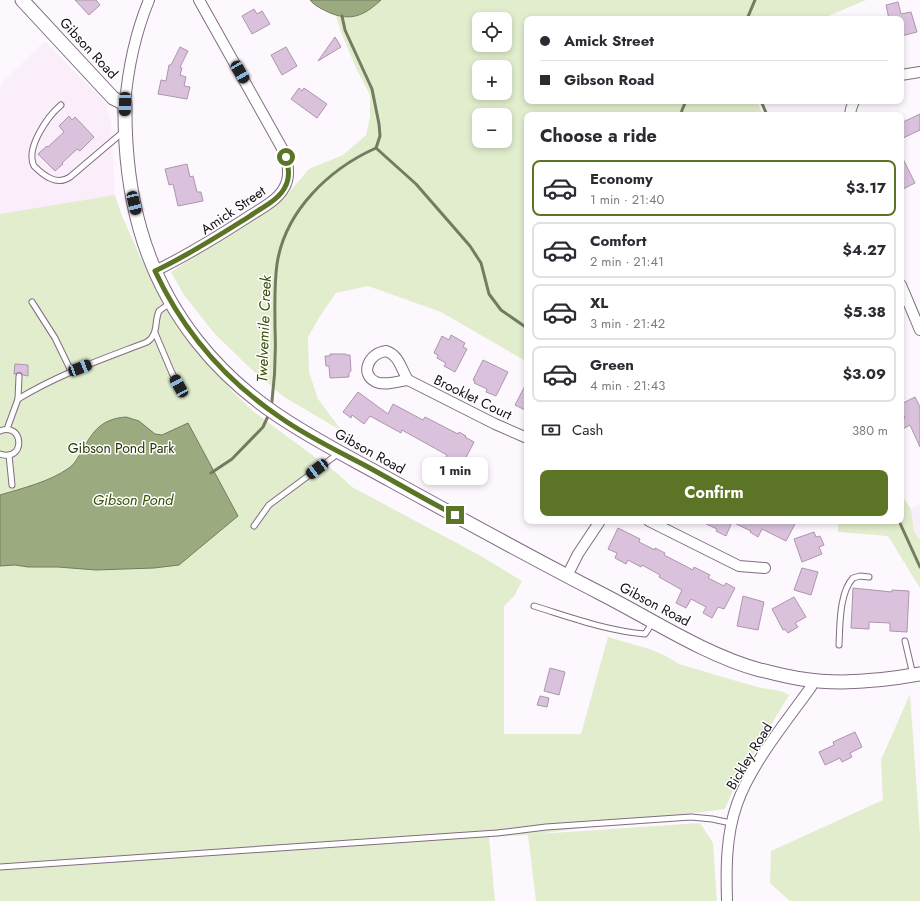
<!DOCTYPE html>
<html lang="en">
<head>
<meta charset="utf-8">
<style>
  :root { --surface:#fff; --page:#f7f7f7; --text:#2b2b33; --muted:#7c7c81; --line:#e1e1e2; --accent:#5c7426 }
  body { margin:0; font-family:Jost,sans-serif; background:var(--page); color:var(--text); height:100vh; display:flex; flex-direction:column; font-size:15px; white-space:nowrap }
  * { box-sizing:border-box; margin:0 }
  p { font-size:13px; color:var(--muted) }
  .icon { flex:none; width:22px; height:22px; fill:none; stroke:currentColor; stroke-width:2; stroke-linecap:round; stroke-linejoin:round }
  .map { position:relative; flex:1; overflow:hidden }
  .details { position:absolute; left:524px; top:112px; width:380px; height:412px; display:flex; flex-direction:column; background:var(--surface); border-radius:8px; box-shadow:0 2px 6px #0003 }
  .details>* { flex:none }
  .hud { position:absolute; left:524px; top:16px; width:380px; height:88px; border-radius:8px; box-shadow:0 2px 6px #0003; display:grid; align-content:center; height:88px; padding:0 16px; background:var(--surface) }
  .controls { position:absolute; left:472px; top:12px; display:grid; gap:8px }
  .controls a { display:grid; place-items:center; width:40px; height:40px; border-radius:8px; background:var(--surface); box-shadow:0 2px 6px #0003; font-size:20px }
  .end { position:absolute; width:18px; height:18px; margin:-9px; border:5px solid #5c7426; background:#fff; box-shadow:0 0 0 2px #fff }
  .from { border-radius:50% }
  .bubble { position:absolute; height:28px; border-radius:8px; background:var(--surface); box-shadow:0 2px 6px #0003; font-size:13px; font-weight:700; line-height:28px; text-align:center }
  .car { position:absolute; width:12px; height:24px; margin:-12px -6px; border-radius:5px; box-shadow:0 0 3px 1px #0007; background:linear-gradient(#222 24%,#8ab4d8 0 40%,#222 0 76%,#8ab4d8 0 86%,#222 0) }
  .hud b { display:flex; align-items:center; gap:14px; height:38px; font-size:15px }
  .hud b+b { border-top:1px solid var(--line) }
  .hud i { width:10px; height:10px; background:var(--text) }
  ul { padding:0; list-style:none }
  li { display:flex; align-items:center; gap:12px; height:56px; margin:0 8px 6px; padding:0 8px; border:2px solid var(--line); border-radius:8px }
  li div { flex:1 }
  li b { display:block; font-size:15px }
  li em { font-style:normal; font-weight:700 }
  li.current { border-color:var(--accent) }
  li>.icon { width:36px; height:36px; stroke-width:1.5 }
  h2 { padding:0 16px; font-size:18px; line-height:48px }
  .pay { display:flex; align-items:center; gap:10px; height:44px; padding:0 16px; font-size:15px }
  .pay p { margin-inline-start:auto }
  .cta { display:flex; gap:8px; margin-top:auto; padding:8px 16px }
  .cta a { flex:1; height:46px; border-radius:8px; background:var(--accent); color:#fff; font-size:16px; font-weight:700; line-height:46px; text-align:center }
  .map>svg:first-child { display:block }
  .built { fill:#faeefb }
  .green { fill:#e1edcd; fill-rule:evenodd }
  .water { fill:#9bab7f; stroke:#737c60 }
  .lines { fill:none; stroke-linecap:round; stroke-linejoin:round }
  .stream { stroke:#737c60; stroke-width:3 }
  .building { fill:#dac2dc; stroke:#ad95ae }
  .service-casing { stroke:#826c83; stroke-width:7 }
  .minor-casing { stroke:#826c83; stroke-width:12 }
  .tertiary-casing { stroke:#826c83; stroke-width:15 }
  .service { stroke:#fff; stroke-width:5 }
  .minor { stroke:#fff; stroke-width:10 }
  .tertiary { stroke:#fff; stroke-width:13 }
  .route { stroke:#5c7426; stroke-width:5 }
  .labels { text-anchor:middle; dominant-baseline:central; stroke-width:3; stroke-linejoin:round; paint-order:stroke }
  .street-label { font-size:14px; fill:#170e17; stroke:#fff }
  .park-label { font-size:14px; fill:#263401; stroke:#fff }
  .water-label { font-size:15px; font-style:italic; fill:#3b4e07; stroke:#fff }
</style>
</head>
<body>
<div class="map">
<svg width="920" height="901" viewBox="0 0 920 901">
  <rect width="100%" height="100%" fill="#fdf8fe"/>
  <g class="built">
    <path d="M45 41 106 104 111 122 115 195 0 214V85Z"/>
    <path d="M920 504V540L914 531 911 509Z"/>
  </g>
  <g class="green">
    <path d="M381 0H866L821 19H527V101H757L763 115H527V362L441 312 368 286 336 293 320 316 308 337 309 372 318 399 342 431 284 397 250 368 214 333 184 295 171 272 284 198 309 169 343 155 366 135 370 117V95L356 68 341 32 336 16 351 17 374 7ZM479 19H505V45H479ZM479 67H505V93H479ZM479 115H505V141H479Z"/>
    <path d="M115 195 122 216 148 274 168 311 193 345 222 378 231 390 254 412 338 474 352 487 481 556 522 581 514 596 504 606V734H581L608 637 649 649 664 655 679 664 743 683 762 688 781 691 789 695 736 783 725 809 537 834 700 823 713 843 717 901H536L528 835 489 837 495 901H0V214Z"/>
    <path d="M901 494 911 509 914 531 920 540V588L888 536 838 532V521H901Z"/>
    <path d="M910 694 920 835V901H790L770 883 771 851 883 800 881 760Z"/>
  </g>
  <g class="water">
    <path d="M310 0H381C364 16 350 22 328 12 322 9 315 6 310 0Z"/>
    <path d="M126 417 139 421 155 434 162 435 188 423 238 516 179 565 154 568 96 570 58 567H28L15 565 0 566V495C23 488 49 482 69 468 75 464 78 457 82 451 93 431 101 419 126 417Z"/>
  </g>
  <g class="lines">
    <g class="stream">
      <path d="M342 16 345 30 372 89 379 124 380 136 376 148"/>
      <path d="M747 19 755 0"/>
      <path d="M761 101 767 115"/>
      <path d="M681 115 682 110 686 101"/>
      <path d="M376 148 416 184 457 231 470 246 481 263 489 294 501 310 527 328"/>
      <path d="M271 406 272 401C275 377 276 353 275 328 275 307 274 285 277 264 285 211 329 169 376 148"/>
      <path d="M211 473 232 459 263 427 269 414"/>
      <path d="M899 521 920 567"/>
    </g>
  </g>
  <g class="building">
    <path d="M75 0H96L100 5 89 15Z"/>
    <path d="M898 2 901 14 911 12 917 32 901 36V19H889L886 5Z"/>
    <path d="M254 9 257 14 262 11 270 24 252 34 242 16Z"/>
    <path d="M335 37 341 47 318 61Z"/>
    <path d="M180 47 188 51 180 67 182 68 180 75 186 77 184 86 190 87 187 99 158 94 161 80 166 81 169 65H171Z"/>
    <path d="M286 47 297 66 282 75 271 55Z"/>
    <path d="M299 88 302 91 304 88 327 104 317 118 291 99Z"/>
    <path d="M920 114V130L901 139V123Z"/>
    <path d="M69 116 72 120 75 117 94 137 80 151 77 149 62 163 63 164 55 171 38 154 47 146 48 147 64 132 59 126Z"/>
    <path d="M901 155 915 183 901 190Z"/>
    <path d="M187 164 190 177 193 176 197 192H201L203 201 178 206 173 184 169 185 165 169Z"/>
    <path d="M451 335 465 343 463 347 467 349 455 372 444 366 446 363 437 358 438 355 434 353 442 336 449 340Z"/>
    <path d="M330 354H346V355H350L351 371 349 373V377L330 378 329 366H326L325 356H330Z"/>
    <path d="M483 360 508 372 496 396 486 392 487 389 474 383 475 381 473 380Z"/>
    <path d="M15 364 28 365V376L23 375 20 372 14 374Z"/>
    <path d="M527 382V405L525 410 515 405Z"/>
    <path d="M358 392 388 414 393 404 423 420 425 417 458 434 459 432 466 436 465 437 474 442 461 467 455 464 450 474 439 468 447 455 402 430 401 433 370 416 364 424 352 415 351 418 343 412Z"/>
    <path d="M915 397 920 407V447L910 425 901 430V420L905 418 901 410V404Z"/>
    <path d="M700 521H790L795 524 786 541 762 529 758 537 750 532 751 531 732 522 726 536 716 531 717 529Z"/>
    <path d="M618 528 640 539 639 542 655 550V548L665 553 664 555 693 570 694 567 710 575 708 578 724 586 726 583 735 588 724 609 718 607 712 618 703 613 706 607 691 599 686 608 676 603 682 590 659 577 660 575 642 565 641 567 628 560 626 564 615 558 617 553 608 549Z"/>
    <path d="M814 532 816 537 820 536 824 545 819 547 822 554 802 562 794 539Z"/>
    <path d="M802 568 818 572 811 595 794 590Z"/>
    <path d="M853 588 892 592V590L909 591 907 632 890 631V623L869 622V629L851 628Z"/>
    <path d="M743 596 764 602 758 630 737 626Z"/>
    <path d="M794 597 806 617 795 623 798 627 788 633 785 629 783 630 772 609Z"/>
    <path d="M550 668 565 672 559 695 544 691Z"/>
    <path d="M540 696 549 698 547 707 537 705Z"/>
    <path d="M855 732 862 747 850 753 852 757 842 762 840 758 825 765 819 752 834 745 833 742Z"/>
  </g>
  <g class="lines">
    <g class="service-casing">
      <g id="service">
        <path d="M61 105C48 116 25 148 34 166 44 176 57 186 70 177L123 132"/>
        <path d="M32 302 55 338 71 371"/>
        <path d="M155 333 172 373 179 386"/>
        <path d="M18 399C59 374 103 359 147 342 159 334 154 322 159 311L170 303"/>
        <path d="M7 429 18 399 19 376"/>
        <path d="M0 431C24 421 26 463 0 454"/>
        <path d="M9 455 12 485"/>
        <path d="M254 526 269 505 339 453"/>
        <path d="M534 606C570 617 607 631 645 634L653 622"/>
        <path d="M905 641 913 675"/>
        <path d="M839 645C840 626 839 593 853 578L860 576 869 577"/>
        <path d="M0 867 497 833 546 827 691 817 712 819 731 823"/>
      </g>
    </g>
    <g class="minor-casing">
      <g id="minor">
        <path d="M901 75 920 72"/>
        <path d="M125 104C128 68 135 34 149 0"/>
        <path d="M850 115 851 109 854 101"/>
        <path d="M155 271C188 255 217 237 248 217 260 209 277 201 284 188 291 176 288 162 283 150L199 0"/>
        <path d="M901 285 920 330"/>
        <path d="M386 351C399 355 401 369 408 380 398 381 385 386 376 382 359 374 369 353 386 351Z"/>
        <path d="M408 380 495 424 527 438"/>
        <path d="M649 521 739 566 765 568"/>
        <path d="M567 576 578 554 600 521"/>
        <path d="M727 901C726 868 726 835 737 804 751 764 786 722 811 687L814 681"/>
      </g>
    </g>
    <g class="tertiary-casing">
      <path id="tertiary" d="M22 0 113 98 125 104C124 191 142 271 197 341 251 410 318 440 392 481 461 519 530 557 600 593 651 619 705 655 760 670 774 673 788 677 802 679 840 685 882 681 920 674"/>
    </g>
    <use href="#service" class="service"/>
    <use href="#minor" class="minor"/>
    <use href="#tertiary" class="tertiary"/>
  </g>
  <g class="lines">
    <path class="route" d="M286 157C289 167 290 178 285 187 279 200 261 208 250 216 218 236 189 255 155 271 183 331 226 381 281 418 308 437 338 451 368 467 397 483 426 500 455 515"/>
  </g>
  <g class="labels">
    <g class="street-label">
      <text transform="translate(89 48) rotate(47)">Gibson Road</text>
      <text transform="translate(233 210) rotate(-34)">Amick Street</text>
      <text transform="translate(473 397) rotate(26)">Brooklet Court</text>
      <text transform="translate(370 451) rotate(29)">Gibson Road</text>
      <text transform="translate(655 604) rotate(28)">Gibson Road</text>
      <text transform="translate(749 756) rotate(-59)">Bickley Road</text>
    </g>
    <g class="park-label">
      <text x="121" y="448">Gibson Pond Park</text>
    </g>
    <g class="water-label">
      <text transform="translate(264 329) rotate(-88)">Twelvemile Creek</text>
      <text x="133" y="500">Gibson Pond</text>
    </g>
  </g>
</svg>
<div class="controls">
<a><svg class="icon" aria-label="locate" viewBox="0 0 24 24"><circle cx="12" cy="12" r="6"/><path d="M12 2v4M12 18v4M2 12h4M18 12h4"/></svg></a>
<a>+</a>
<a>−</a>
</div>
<i class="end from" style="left:286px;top:157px"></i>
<i class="end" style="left:455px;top:515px"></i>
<div class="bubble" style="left:422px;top:457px;width:66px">1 min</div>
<i class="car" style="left:240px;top:72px;rotate:150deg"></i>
<i class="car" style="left:125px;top:104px;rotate:181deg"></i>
<i class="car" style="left:134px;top:203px;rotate:167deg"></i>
<i class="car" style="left:80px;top:368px;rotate:69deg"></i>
<i class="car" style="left:179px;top:386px;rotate:331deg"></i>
<i class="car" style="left:317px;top:469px;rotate:233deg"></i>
<div class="hud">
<b><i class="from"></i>Amick Street</b>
<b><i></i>Gibson Road</b>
</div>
<section class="details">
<h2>Choose a ride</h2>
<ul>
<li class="current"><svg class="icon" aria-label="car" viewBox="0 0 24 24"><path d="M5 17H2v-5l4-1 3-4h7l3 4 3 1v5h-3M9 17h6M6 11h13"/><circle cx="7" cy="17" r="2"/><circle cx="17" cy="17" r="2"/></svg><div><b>Economy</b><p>1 min · 21:40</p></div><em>$3.17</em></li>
<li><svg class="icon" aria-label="car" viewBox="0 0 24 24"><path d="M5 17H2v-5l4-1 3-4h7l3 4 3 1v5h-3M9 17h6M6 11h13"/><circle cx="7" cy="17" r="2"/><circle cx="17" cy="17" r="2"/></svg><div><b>Comfort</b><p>2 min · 21:41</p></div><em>$4.27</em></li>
<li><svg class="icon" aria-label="car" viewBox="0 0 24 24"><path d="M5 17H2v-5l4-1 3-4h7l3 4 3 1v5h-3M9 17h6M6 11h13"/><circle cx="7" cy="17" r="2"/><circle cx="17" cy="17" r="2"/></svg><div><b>XL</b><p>3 min · 21:42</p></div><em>$5.38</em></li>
<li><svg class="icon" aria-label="car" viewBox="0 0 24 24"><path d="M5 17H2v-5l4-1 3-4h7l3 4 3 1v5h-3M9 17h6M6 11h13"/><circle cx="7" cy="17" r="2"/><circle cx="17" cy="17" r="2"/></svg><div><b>Green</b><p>4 min · 21:43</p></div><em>$3.09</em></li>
</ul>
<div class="pay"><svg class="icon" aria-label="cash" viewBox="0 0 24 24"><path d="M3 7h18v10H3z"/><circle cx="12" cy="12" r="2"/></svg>Cash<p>380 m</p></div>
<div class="cta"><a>Confirm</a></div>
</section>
</div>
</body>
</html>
